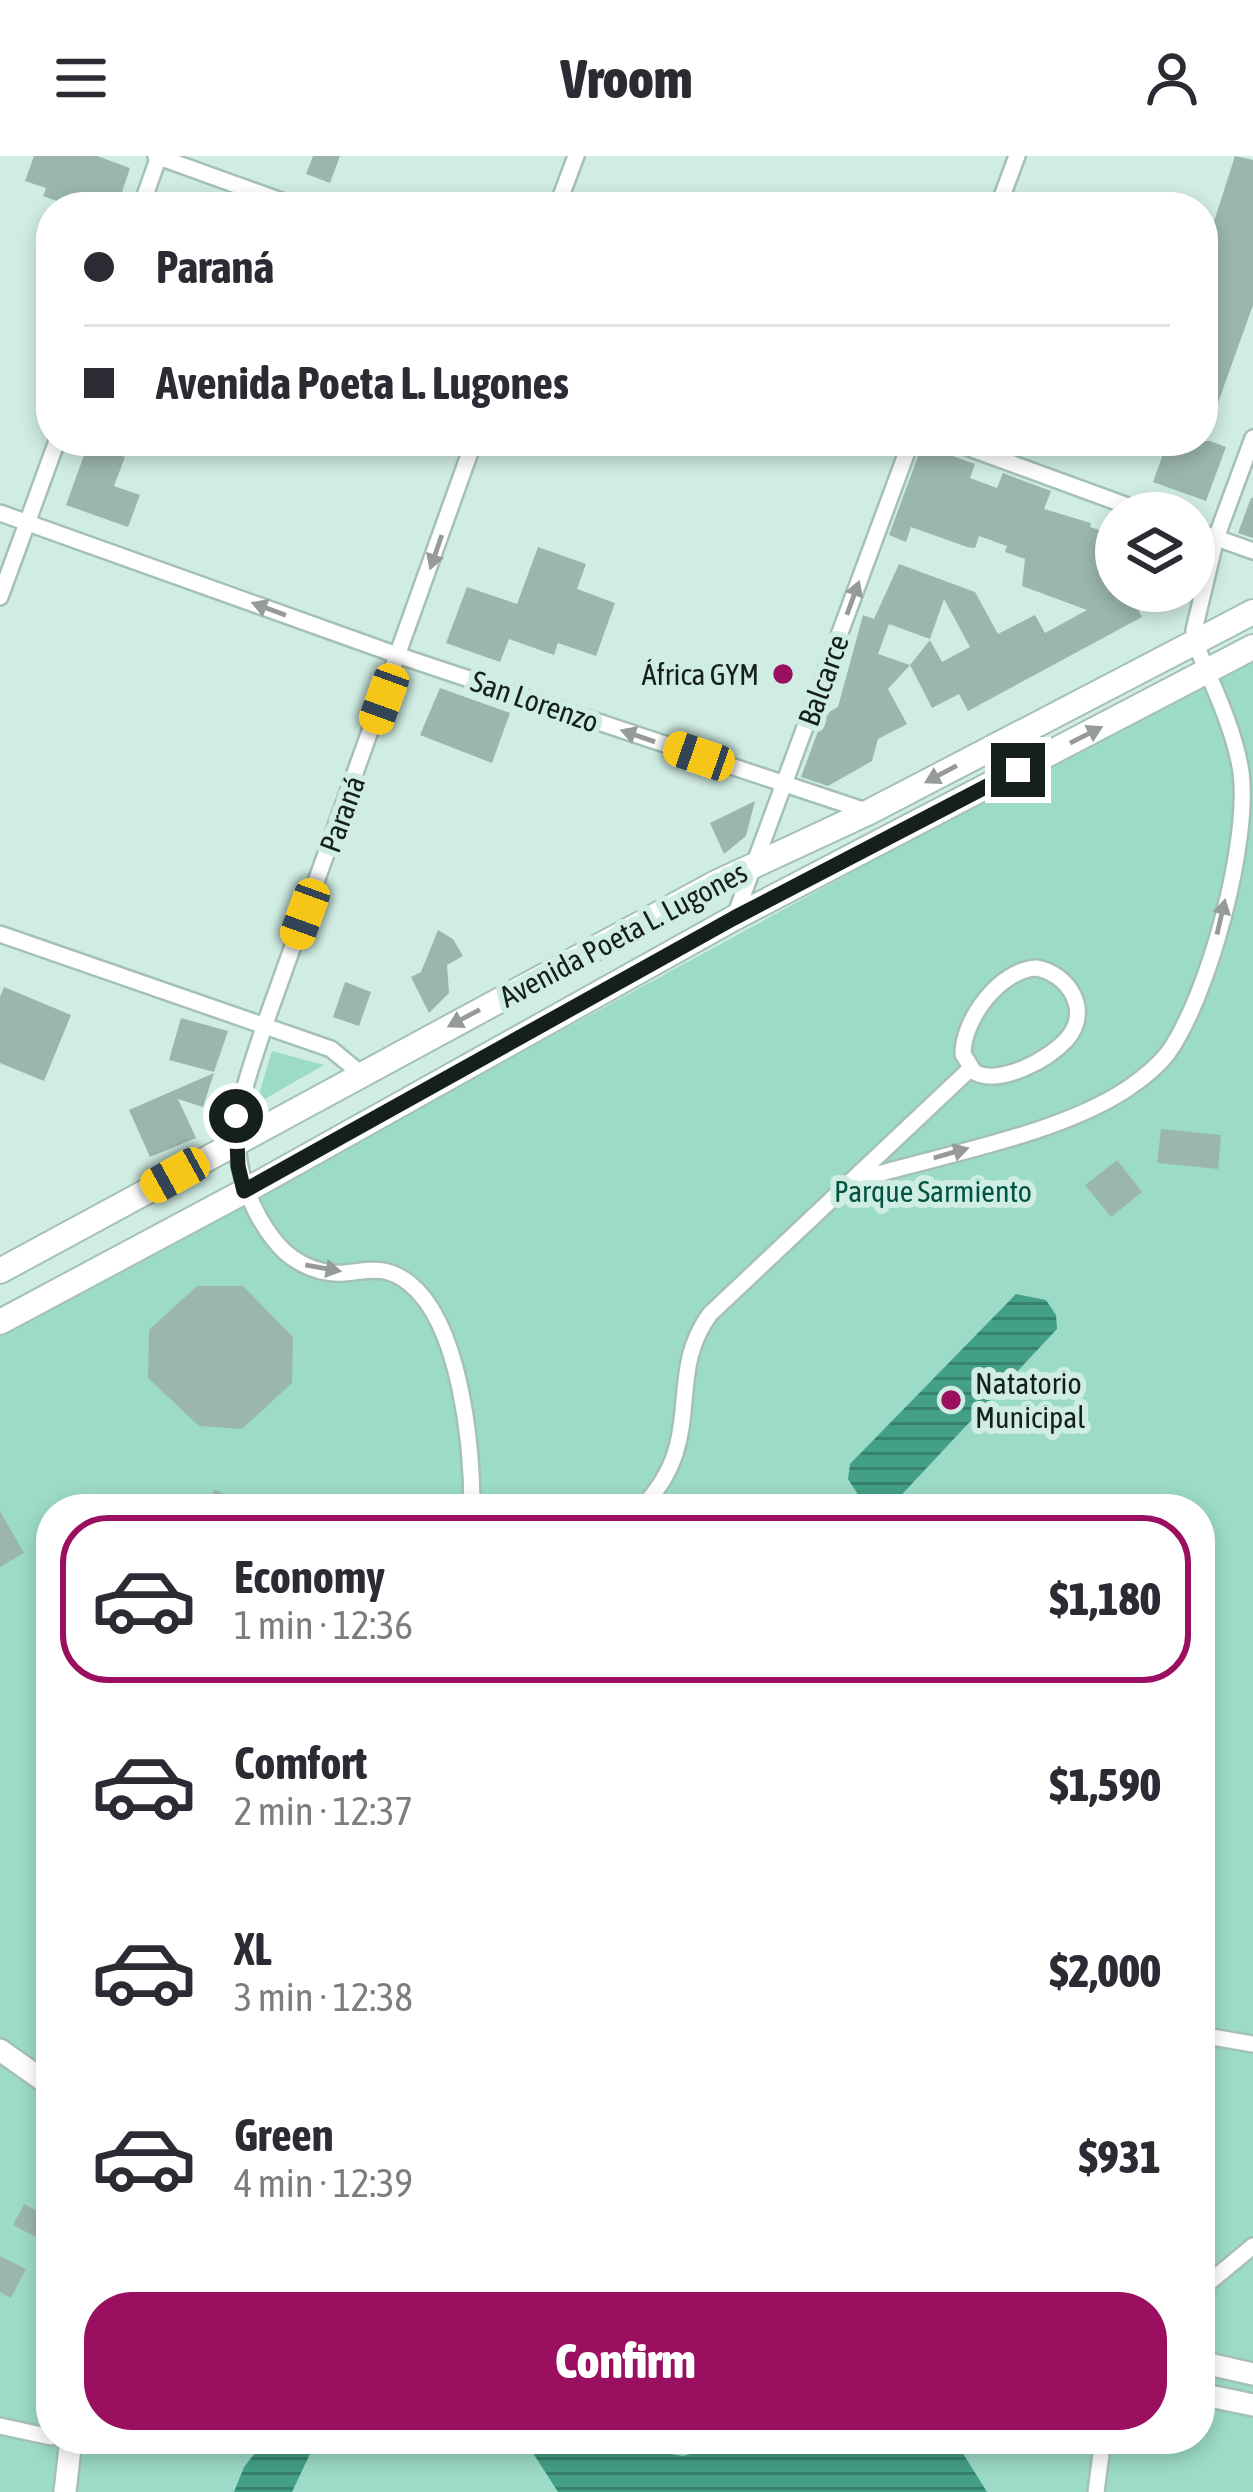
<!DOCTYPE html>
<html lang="en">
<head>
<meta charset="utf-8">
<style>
  :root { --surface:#fff; --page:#f7f7f7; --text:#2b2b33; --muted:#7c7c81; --line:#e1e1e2; --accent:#9a0f60 }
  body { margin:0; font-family:"Asap Condensed",sans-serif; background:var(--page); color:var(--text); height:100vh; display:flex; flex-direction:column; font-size:45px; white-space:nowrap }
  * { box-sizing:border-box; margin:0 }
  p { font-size:39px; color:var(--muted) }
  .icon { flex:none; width:66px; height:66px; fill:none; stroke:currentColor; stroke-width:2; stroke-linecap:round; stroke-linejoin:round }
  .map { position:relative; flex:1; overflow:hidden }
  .panel { position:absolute; left:36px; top:1338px; width:1179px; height:960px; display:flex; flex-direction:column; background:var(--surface); border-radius:48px; box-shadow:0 6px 18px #0003 }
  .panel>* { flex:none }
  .guide { position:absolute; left:36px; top:36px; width:1182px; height:264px; border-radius:48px; box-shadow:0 6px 18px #0003; display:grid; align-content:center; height:264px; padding:0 48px; background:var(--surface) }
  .fabs { position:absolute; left:1095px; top:336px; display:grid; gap:24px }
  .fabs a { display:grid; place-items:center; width:120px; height:120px; border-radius:50%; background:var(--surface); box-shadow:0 6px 18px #0003; font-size:60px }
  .end { position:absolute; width:54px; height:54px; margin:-27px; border:15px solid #15201c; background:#fff; box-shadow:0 0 0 6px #fff }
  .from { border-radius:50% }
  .car { position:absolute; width:36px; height:72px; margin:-36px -18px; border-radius:15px; box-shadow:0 0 9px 3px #0007; background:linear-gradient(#f5c518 24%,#345 0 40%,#f5c518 0 76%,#345 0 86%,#f5c518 0) }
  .guide b { display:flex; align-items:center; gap:42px; height:114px; font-size:45px }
  .guide b+b { border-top:3px solid var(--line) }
  .guide i { width:30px; height:30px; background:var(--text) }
  ul { padding:21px 0 0; list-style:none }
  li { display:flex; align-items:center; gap:36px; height:168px; margin:0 24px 18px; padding:0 24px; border:6px solid transparent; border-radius:48px }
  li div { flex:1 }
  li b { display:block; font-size:45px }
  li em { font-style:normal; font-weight:800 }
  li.active { border-color:var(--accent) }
  li>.icon { width:108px; height:108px; stroke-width:1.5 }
  .action { display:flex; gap:24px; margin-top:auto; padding:24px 48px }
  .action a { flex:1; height:138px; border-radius:48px; background:var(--accent); color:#fff; font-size:48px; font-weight:800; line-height:138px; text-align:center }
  header { display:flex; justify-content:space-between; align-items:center; height:156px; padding:0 48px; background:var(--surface); font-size:54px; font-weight:800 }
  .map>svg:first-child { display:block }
  .park { fill:#9cdbc7; fill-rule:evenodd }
  .water { fill:url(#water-rules) }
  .building { fill:#9bb7ad; fill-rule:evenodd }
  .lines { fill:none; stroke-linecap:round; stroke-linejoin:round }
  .street-casing { stroke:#a5c1b7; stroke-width:20 }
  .secondary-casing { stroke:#a5c1b7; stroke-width:26 }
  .primary-casing { stroke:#a5c1b7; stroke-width:28 }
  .street { stroke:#fff; stroke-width:15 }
  .secondary { stroke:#fff; stroke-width:21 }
  .primary { stroke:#fff; stroke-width:24 }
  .oneway { fill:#969b99 }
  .route { stroke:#15201c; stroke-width:15 }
  .poi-dot { fill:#9a0f60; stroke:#d0ede3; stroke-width:4.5 }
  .labels { text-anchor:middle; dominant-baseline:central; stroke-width:12; stroke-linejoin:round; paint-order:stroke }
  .poi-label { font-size:30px; fill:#15201c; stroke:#d0ede3; text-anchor:end }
  .street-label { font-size:30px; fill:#15201c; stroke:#d0ede3 }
  .park-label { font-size:30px; fill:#025442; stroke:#d0ede3 }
</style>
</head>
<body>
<header><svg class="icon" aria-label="menu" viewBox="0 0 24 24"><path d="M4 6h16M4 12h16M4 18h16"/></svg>Vroom<svg class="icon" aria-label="person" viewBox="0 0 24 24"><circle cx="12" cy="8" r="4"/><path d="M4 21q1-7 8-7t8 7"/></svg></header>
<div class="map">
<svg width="1253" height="2336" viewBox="0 0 1253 2336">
  <defs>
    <pattern id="water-rules" width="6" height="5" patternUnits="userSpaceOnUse" patternTransform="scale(3)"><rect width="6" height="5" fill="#43a087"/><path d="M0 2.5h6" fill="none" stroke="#37826e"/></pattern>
  </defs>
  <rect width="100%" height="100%" fill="#d0ede3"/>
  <g class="park">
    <path d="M1253 503V2336H0V1181L1140 559ZM51 1353H1200V2283H51Z"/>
    <path d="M272 895 324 909 256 948Z"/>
  </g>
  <g class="water">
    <path d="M1016 1138 1046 1144 1056 1159 1057 1173 892 1349 879 1352 859 1340 848 1323 850 1308Z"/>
    <path d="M266 2283H317L292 2336H234L244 2311Z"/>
    <path d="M524 2283H626L642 2293 683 2300 746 2283H963L964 2299 987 2336H558Z"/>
  </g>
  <g class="building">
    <path d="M34 0H97L130 12 117 51H73L43 40 46 32 25 25Z"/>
    <path d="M313 0H340L330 27 306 18Z"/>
    <path d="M1235 0 1253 4V149L1205 283 1203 100Z"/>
    <path d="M1133 285H1210L1226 291 1206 345 1153 326 1163 298Z"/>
    <path d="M88 288 125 301 114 330 140 339 128 371 66 349Z"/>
    <path d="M922 289 975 308 970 322 997 332 1003 317 1051 335 1044 353 1091 367 1090 371 1116 380V435H1128L1142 461 968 555 959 538 932 552 910 509 888 533 907 568 878 583 872 605 828 630 801 621 824 559 838 551 863 459 874 463 899 408 975 436 998 478 1035 459 1045 477 1087 454 1022 430 1025 403 1005 396 1007 390 979 380 975 392 967 391 911 371 906 386 889 379ZM944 443 970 491 942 506 930 484 910 509 878 498 889 468 930 483Z"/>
    <path d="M1251 342H1253V382L1238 377Z"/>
    <path d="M538 391 586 408 577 433 615 447 596 500 558 487 554 499 509 483 500 506 446 487 467 431 517 448Z"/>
    <path d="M440 532 510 557 492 607 420 579Z"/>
    <path d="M755 645 746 680 724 698 710 667Z"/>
    <path d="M438 774 453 783 463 800 447 809 449 837 429 857 411 821 421 816Z"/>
    <path d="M345 826 371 836 359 870 333 861Z"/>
    <path d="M4 831 71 859 44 925 0 907V841Z"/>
    <path d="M181 862 228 875 214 916 169 904Z"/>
    <path d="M214 917 203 951 178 943 196 982 150 1001 129 954Z"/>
    <path d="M1161 973 1221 979 1218 1013 1157 1007Z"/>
    <path d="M1117 1004 1142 1036 1111 1061 1085 1029Z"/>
    <path d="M197 1130H243L293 1181 292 1227 242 1273 199 1270 148 1222 149 1174Z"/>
    <path d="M215 1334 233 1342 227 1353H200Z"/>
    <path d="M0 1355 24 1397 0 1411Z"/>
    <path d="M24 2048 51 2062V2089L13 2069Z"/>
    <path d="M0 2100 26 2113 11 2142 0 2136Z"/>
  </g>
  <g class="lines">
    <g class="street-casing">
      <g id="street">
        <path d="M156 0 298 51"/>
        <path d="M141 51 159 0"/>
        <path d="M557 51 576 0"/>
        <path d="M998 51 1017 0"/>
        <path d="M950 285 1147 357"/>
        <path d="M0 357 400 500 869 656"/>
        <path d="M1194 374 1253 395"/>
        <path d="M0 441 57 285"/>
        <path d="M735 760 911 285"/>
        <path d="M0 778 331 893 360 917"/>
        <path d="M1036 812C1068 817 1092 854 1067 883 1048 904 1000 930 974 916L963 898C963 863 1000 814 1036 812Z"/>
        <path d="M841 1034 867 1021C946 998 1059 978 1127 933 1142 923 1157 911 1168 897 1209 839 1250 686 1241 616 1234 571 1212 529 1195 486L1194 474 1216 382 1253 282"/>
        <path d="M472 1353C472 1291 461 1168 409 1127 376 1101 354 1124 321 1115 291 1107 275 1089 260 1063 219 990 241 942 265 868L474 285"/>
        <path d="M640 1353C709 1284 663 1222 710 1158L970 913"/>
        <path d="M1200 1879 1253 1888"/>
        <path d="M1200 2134 1253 2090"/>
        <path d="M0 2270 51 2281"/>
        <path d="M1096 2336 1103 2283"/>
      </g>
    </g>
    <g class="secondary-casing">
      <g id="secondary">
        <path d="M0 1894 51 1930"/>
        <path d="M1200 2206 1253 2218"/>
        <path d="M1200 2238 1253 2249"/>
        <path d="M65 2336 71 2283"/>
      </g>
    </g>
    <g class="primary-casing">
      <g id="primary">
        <path d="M0 1115 714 728 869 656 1253 456"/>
        <path d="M0 1166 245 1035 734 762 1253 491"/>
      </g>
    </g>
    <use href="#street" class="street"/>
    <use href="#secondary" class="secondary"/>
    <use href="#primary" class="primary"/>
  </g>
  <defs><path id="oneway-solid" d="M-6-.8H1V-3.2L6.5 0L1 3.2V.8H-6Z" transform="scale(3)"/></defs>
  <g class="oneway">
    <use href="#oneway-solid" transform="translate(436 396) rotate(109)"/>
    <use href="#oneway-solid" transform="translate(853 442) rotate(-70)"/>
    <use href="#oneway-solid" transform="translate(269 453) rotate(-160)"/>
    <use href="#oneway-solid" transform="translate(1086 579) rotate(-27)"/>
    <use href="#oneway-solid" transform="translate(638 580) rotate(-161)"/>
    <use href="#oneway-solid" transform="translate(941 618) rotate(152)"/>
    <use href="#oneway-solid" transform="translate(1221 761) rotate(-77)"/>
    <use href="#oneway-solid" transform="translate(464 862) rotate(152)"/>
    <use href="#oneway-solid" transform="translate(951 997) rotate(-16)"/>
    <use href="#oneway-solid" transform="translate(323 1112) rotate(10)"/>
  </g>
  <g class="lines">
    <path class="route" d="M236 960 238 1010 244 1035 734 762 1018 614"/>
  </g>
  <g class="poi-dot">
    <circle cx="783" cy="518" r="12"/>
    <circle cx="951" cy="1244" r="12"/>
  </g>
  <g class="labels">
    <g class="poi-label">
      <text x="759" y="518">África GYM</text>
      <text x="975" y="1227" text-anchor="start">Natatorio<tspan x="975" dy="34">Municipal</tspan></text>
    </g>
    <g class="street-label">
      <text transform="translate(823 524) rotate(-70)">Balcarce</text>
      <text transform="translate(535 545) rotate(19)">San Lorenzo</text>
      <text transform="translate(342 658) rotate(-70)">Paraná</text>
      <text transform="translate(623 778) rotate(-28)">Avenida Poeta L. Lugones</text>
    </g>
    <g class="park-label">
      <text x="933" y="1035">Parque Sarmiento</text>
    </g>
  </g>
</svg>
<div class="fabs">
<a><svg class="icon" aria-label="layers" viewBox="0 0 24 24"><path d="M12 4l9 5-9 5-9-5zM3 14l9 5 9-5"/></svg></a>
</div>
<i class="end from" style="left:236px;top:960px"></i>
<i class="end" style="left:1018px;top:614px"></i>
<i class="car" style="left:384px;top:543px;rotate:200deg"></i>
<i class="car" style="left:699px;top:600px;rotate:289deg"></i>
<i class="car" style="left:305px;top:758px;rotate:200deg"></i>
<i class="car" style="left:175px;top:1019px;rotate:241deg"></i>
<div class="guide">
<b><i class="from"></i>Paraná</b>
<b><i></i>Avenida Poeta L. Lugones</b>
</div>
<section class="panel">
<ul>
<li class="active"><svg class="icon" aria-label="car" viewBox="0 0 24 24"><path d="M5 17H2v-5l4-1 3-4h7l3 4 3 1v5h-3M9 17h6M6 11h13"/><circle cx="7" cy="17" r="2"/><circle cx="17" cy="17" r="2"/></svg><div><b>Economy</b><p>1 min · 12:36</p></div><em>$1,180</em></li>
<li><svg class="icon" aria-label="car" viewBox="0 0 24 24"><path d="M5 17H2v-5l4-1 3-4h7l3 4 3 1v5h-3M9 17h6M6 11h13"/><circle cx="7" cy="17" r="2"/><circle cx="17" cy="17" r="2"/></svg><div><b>Comfort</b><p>2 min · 12:37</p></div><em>$1,590</em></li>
<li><svg class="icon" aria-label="car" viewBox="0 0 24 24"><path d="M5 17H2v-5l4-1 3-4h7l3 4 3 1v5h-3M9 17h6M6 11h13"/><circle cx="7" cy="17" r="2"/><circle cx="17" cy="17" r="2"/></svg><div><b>XL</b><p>3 min · 12:38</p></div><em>$2,000</em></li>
<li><svg class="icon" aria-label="car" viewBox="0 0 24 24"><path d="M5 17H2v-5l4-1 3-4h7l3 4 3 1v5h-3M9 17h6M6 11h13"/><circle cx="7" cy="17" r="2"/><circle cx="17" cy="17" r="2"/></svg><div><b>Green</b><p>4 min · 12:39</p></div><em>$931</em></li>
</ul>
<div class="action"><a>Confirm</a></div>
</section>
</div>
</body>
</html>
